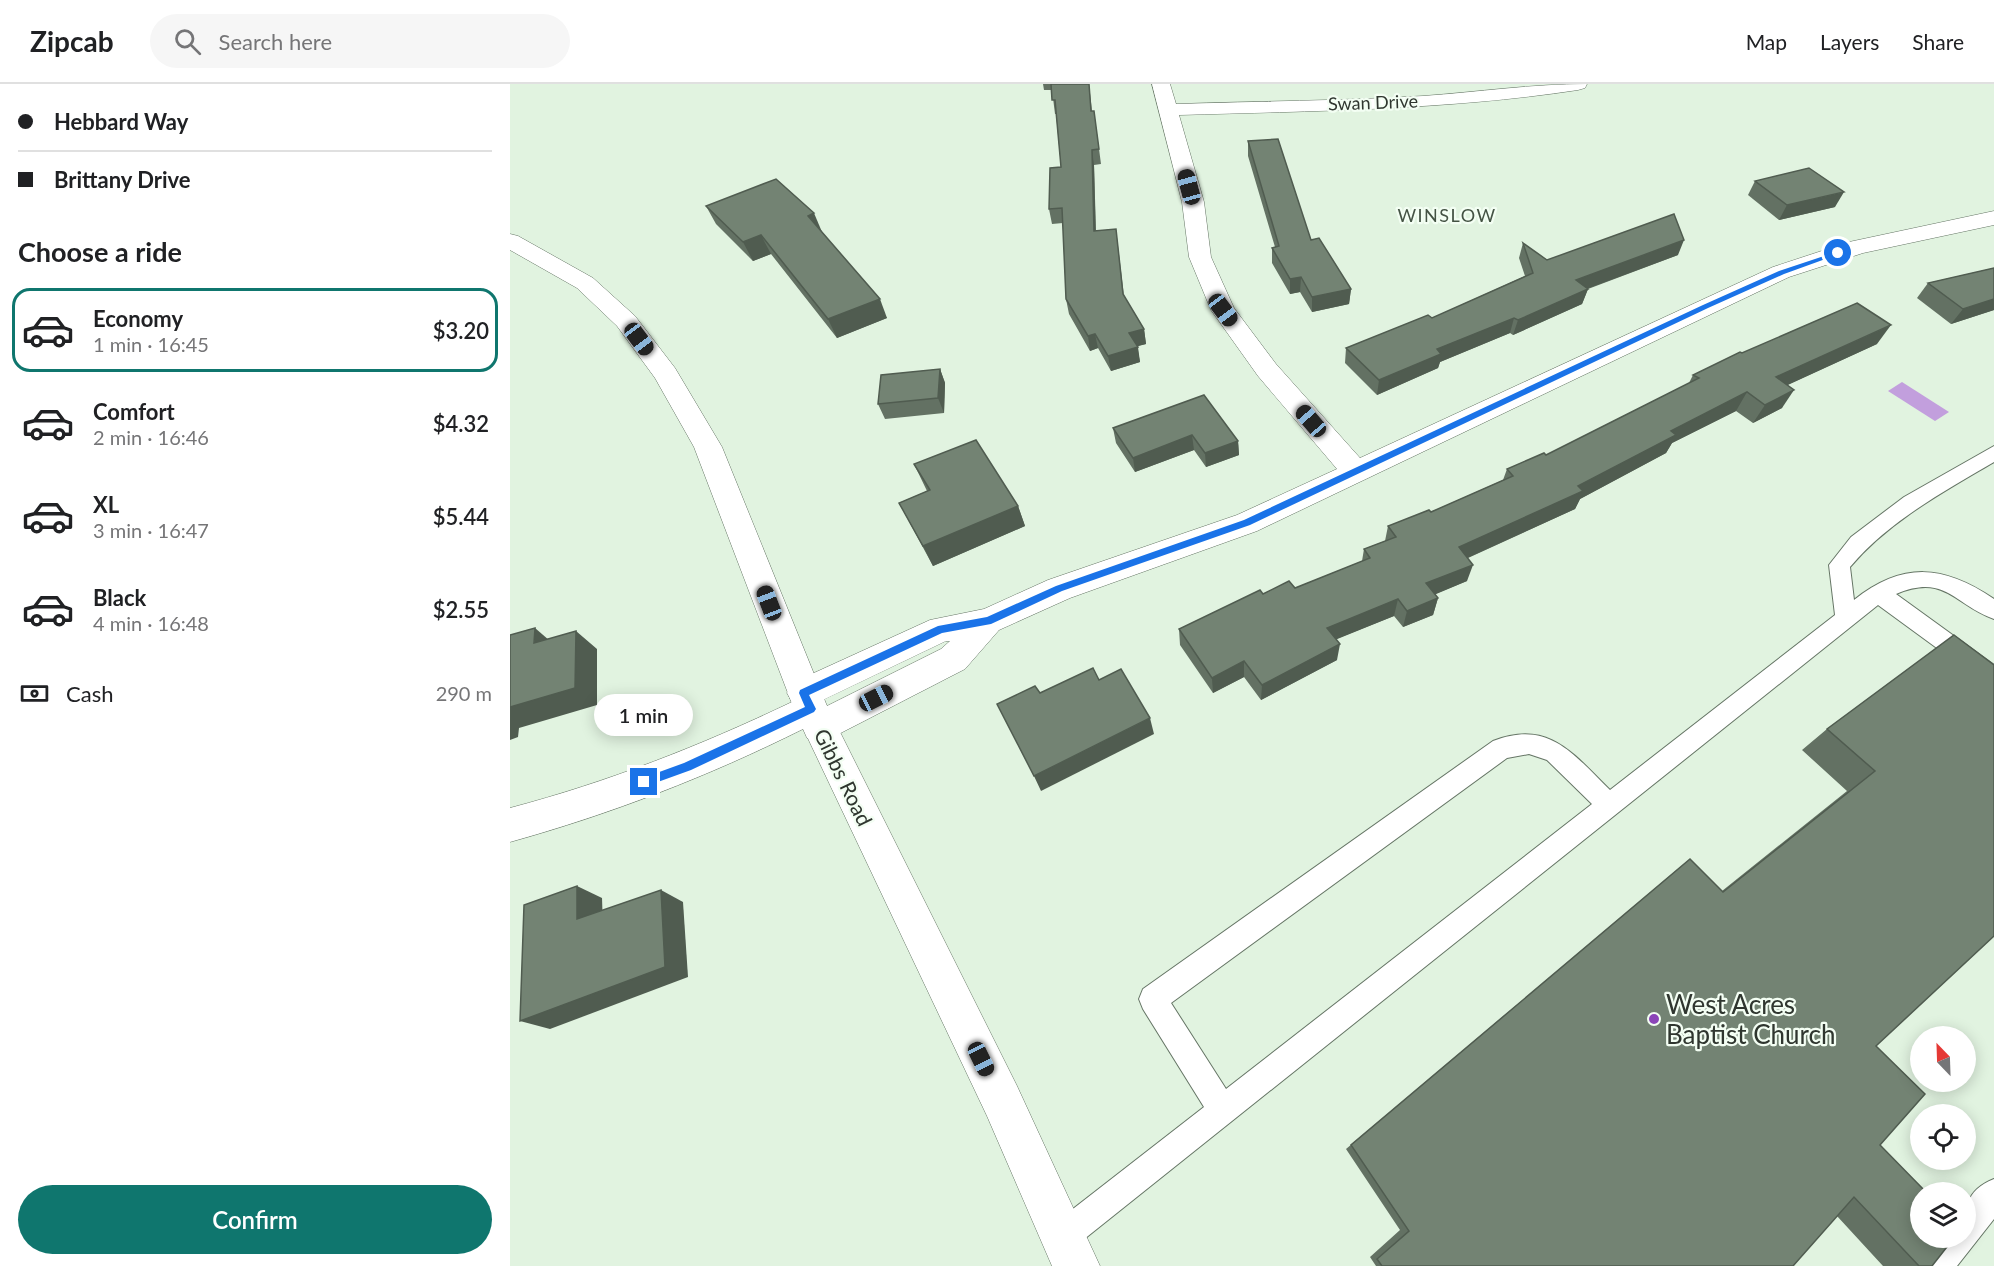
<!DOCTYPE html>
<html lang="en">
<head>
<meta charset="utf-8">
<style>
  :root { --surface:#fff; --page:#f6f6f6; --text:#202124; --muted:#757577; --line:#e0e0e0; --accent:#0f766e }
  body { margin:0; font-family:Lato,sans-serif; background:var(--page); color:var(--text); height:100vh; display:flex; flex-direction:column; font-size:22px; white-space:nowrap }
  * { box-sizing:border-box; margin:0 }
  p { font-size:20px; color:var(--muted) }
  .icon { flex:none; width:33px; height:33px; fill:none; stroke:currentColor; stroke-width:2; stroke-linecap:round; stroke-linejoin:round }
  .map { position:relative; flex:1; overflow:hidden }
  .panel { display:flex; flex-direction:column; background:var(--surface); width:510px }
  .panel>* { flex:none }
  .hud { display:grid; align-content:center; height:132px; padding:0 18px; background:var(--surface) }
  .needle { width:39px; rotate:337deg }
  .tools { position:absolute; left:1400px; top:942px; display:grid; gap:12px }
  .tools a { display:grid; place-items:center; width:66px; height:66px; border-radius:50%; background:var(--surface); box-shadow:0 3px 15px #0003; font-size:30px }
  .end { position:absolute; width:27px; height:27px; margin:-14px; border:8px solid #1a73e8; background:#fff; box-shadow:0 0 0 3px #fff }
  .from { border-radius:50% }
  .bubble { position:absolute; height:42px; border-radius:21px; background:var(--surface); box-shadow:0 3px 15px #0003; font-size:20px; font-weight:600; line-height:42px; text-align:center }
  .car { position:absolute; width:18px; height:36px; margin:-18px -9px; border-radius:8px; box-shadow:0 0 4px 2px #0007; background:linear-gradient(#222 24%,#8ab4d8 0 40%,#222 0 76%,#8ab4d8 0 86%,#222 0) }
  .hud b { display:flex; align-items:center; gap:21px; height:57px; font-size:22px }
  .hud b+b { border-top:2px solid var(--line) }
  .hud i { width:15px; height:15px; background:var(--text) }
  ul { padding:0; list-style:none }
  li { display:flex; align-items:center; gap:18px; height:84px; margin:0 12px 9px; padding:0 6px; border:3px solid transparent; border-radius:18px }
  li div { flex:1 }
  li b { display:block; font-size:22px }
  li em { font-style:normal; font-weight:600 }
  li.current { border-color:var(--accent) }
  li>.icon { width:54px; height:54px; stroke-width:1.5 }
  h2 { padding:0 18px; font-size:27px; line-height:72px }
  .pay { display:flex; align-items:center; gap:15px; height:66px; padding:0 18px; font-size:22px }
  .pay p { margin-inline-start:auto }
  .primary-button { display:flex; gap:12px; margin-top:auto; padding:12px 18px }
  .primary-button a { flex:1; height:69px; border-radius:36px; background:var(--accent); color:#fff; font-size:24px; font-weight:600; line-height:69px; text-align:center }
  header { display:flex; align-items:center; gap:36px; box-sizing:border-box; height:84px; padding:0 30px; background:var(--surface); border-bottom:2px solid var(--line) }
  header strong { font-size:28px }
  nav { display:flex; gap:33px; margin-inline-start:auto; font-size:21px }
  .search { width:420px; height:54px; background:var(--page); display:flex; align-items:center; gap:15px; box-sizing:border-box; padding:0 21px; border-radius:33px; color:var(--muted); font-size:22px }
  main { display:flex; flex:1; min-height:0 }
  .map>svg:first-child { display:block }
  .water { fill:#c29fdd }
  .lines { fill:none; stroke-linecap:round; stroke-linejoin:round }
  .service-casing { stroke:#657565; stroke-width:2 }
  .minor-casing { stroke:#657565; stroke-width:1 }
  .tertiary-casing { stroke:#657565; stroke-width:1 }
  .service { fill:#fff; fill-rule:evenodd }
  .minor { fill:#fff; fill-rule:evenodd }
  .tertiary { fill:#fff; fill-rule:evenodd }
  .wall { fill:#637163 }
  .shaded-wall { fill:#505c50 }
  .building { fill:#738373; stroke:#505c50; stroke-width:1.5 }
  .route { fill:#1a73e8 }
  .poi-dot { fill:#8b45b8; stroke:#f3fef3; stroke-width:2 }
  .labels { text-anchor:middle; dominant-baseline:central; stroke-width:4.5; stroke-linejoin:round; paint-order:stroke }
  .far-street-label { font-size:18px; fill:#2f362f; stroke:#f3fef3 }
  .far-neighbourhood-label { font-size:18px; letter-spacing:1.5px; fill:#445344; stroke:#f3fef3 }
  .street-label { font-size:21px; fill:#2f362f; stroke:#f3fef3 }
  .near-poi-label { font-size:26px; fill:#2f362f; stroke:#f3fef3; text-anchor:start }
</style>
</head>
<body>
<header>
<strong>Zipcab</strong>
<div class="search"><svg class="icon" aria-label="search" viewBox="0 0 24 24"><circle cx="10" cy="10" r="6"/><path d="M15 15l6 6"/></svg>Search here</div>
<nav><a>Map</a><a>Layers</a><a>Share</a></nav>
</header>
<main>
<section class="panel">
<div class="hud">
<b><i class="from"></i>Hebbard Way</b>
<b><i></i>Brittany Drive</b>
</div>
<h2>Choose a ride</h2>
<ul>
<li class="current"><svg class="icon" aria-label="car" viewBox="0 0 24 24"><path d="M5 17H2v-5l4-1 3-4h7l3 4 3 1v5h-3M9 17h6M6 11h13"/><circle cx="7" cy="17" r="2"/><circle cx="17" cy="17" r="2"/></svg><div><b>Economy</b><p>1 min · 16:45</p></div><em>$3.20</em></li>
<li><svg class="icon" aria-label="car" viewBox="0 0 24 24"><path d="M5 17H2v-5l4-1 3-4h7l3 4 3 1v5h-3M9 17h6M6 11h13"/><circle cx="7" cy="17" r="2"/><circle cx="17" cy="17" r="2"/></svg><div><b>Comfort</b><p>2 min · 16:46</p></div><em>$4.32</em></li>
<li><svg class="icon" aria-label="car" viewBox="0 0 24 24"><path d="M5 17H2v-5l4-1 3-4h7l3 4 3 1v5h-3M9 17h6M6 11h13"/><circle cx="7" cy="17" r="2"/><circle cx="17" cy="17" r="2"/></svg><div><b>XL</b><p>3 min · 16:47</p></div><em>$5.44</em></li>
<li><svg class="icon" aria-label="car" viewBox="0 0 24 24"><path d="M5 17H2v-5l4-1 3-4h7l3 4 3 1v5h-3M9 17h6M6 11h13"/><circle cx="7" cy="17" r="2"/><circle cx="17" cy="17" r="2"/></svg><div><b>Black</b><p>4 min · 16:48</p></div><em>$2.55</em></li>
</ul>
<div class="pay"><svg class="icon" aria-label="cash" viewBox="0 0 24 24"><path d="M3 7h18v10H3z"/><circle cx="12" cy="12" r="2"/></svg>Cash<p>290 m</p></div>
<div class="primary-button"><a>Confirm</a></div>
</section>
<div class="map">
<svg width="1484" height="1182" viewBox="0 0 1484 1182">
  <rect width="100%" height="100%" fill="#e1f3e0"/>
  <path class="water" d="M1392 298 1439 328 1425 337 1378 307Z"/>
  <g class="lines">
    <g class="service-casing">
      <g id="service">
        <path d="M1484 362V378C1433 408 1379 437 1340 483L1344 516C1393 477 1434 481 1484 515V535C1444 521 1436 489 1386 510L1484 581V603L1476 600 1368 521 563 1164 552 1169 541 1164 536 1153 541 1142 694 1023 633 925 629 915 633 905 983 657C1039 635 1063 670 1100 706L1325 531 1319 481 1341 453 1394 413ZM1019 670 1037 676 1082 720 716 1005 661 919 997 674Z"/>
        <path d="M1484 1095V1135L1447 1182H1410L1415 1171 1429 1154H1455C1455 1126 1454 1107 1484 1095Z"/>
      </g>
    </g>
    <g class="minor-casing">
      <path id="minor" d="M642 0H660L666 20C748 17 831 17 913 12 968 8 1022 0 1077 0L1075 4 1068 6C936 26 803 27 669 31L694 118 701 173 724 224 766 280 850 374 1263 183 1339 158 1484 127V141L1353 169 1279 193 747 447 560 514 489 546 455 585 321 654 309 658 297 654 293 645C199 692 101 730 0 758V724C98 698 190 662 282 618L277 609 282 599 420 536 474 525 538 496 727 431 827 385 748 292 701 226 679 173 672 118ZM436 557H440L431 565 317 622 313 616Z"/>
    </g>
    <g class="tertiary-casing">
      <path id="tertiary" d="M0 150 8 152 83 194 125 232 165 284 212 363 317 622 507 1002 590 1182H542L477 1032 284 625 184 363 145 294 107 242 67 204 0 166Z"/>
    </g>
    <use href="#service" class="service"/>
    <use href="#minor" class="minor"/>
    <use href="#tertiary" class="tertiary"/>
  </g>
  <g class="wall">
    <path d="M533 0H579L582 27H584L591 80 584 81 586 147 606 145 614 212 634 245 636 260 627 262 630 278 601 287 588 264 580 267 559 230 556 215 553 139 542 140 539 125 551 83 546 30H545L542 6H534Z"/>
    <path d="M738 57 801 156 841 205 839 220 802 228 790 208 780 210 762 179V164L765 163 738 72Z"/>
    <path d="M1245 97 1325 123 1269 136 1238 111Z"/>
    <path d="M196 122 312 148 377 234 327 254 261 170 243 177 206 140Z"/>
    <path d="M1013 159 1037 176 1168 171 1078 205 1072 220 1003 251 1000 249 930 278 928 284 867 311 835 279 836 264 922 234 1015 192 1009 174Z"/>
    <path d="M1484 184V226L1441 240 1407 214 1418 199Z"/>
    <path d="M1367 260 1277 301 1272 324 1243 339 1226 327 1162 359 1156 369 1070 415 1065 425 958 474 957 497 925 510 928 514 923 531 893 543 884 532 826 555 827 576 751 616 734 593 703 609 670 561 669 545 753 510 785 504 852 477 854 465 875 457 878 442 921 428 993 396 997 385 1036 371 1179 299 1183 291 1232 269Z"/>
    <path d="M430 285 435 299 434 329 375 335 368 320Z"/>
    <path d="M694 311 728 357 729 371 696 383 684 366 625 388 606 359 603 344Z"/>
    <path d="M404 380 508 422 515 442 423 482 389 419 417 407Z"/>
    <path d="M1444 551 1366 962 1370 1061 1422 1182H1373L1327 1132 1283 1182H866L860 1173 890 1146 836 1065 1180 775 1212 807 1337 707 1292 666 1317 645Z"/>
  </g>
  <g class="shaded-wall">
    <path d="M582 66 584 81 586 162 584 147Z"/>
    <path d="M1334 108 1325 123 1269 136 1277 121Z"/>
    <path d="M304 129 312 148 298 132Z"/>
    <path d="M251 151 261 170 243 177 233 158Z"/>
    <path d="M1174 156 1168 171 1060 211 1066 196Z"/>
    <path d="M791 193 790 208 780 210V195Z"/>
    <path d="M841 205 839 220 802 228V213Z"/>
    <path d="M1078 205 1072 220 1003 251 1008 236Z"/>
    <path d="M370 215 377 234 327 254 318 235Z"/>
    <path d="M1484 215V226L1441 240 1453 225Z"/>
    <path d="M1004 234 1000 249 930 278 928 284 867 311 869 296 927 265Z"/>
    <path d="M1381 241 1367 260 1254 312 1266 293Z"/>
    <path d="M634 245 636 260 621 264 619 249Z"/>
    <path d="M585 250 588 264 580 267 578 252Z"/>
    <path d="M628 263 630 278 601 287 598 272Z"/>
    <path d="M430 285 435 299 434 329 428 314Z"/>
    <path d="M1284 306 1272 324 1243 339 1255 321Z"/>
    <path d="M1237 308 1226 327 1162 359 1156 369 1070 415 1065 425 944 480 949 463 1068 402 1161 347Z"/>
    <path d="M682 351 684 366 625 388 623 374Z"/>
    <path d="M728 357 729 371 696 383 695 369Z"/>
    <path d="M508 422 515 442 423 482 413 462Z"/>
    <path d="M963 481 957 497 912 516 916 499Z"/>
    <path d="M928 514 923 531 893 543 897 527Z"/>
    <path d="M888 515 884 532 815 560 817 544Z"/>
    <path d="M25 544 47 563 24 559Z"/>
    <path d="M66 547 87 565V621L9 644 8 653 0 656V623Z"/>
    <path d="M830 560 827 576 751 616 752 601Z"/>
    <path d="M734 577V593L703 609 702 594Z"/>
    <path d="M640 634 644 650 531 707 524 692Z"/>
    <path d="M67 802 92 814 93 846 67 835Z"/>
    <path d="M151 806 173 818 178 893 40 945 10 937Z"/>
  </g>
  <g class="building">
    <path d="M541 0H579L581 27H584L589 65 582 66 584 147 606 145 613 210 634 245 619 249 628 263 598 272 585 250 578 252 556 215 552 124 539 125 540 84 551 83 545 16H542Z"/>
    <path d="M768 55 801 156 809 154 841 205 802 213 791 193 780 195 762 164 769 162 738 57Z"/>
    <path d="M1299 84 1334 108 1277 121 1245 97Z"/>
    <path d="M266 95 304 129 298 132 370 215 318 235 251 151 233 158 196 122Z"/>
    <path d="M1164 130 1174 156 1066 196 1078 205 1008 236 1004 234 927 265 931 270 869 296 836 264 918 231 922 234 1023 189 1013 159 1037 176Z"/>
    <path d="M1484 184V215L1453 225 1418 199Z"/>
    <path d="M1347 219 1381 241 1266 293 1284 306 1255 321 1237 308 1161 347 1166 351 1068 402 1073 407 949 463 963 481 916 499 928 514 897 527 888 515 817 544 830 560 752 601 734 577 702 594 669 545 750 506 753 510 779 497 785 504 860 474 854 465 886 453 878 442 919 426 921 428 1003 392 997 385 1034 369 1036 371 1189 294 1183 291 1230 268 1232 269Z"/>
    <path d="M430 285 428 314 368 320 371 291Z"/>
    <path d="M694 311 728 357 695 369 682 351 623 374 603 344Z"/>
    <path d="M466 356 508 422 413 462 389 419 420 406 404 380Z"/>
    <path d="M25 544 24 559 66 547 65 604 0 623V551Z"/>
    <path d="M1444 551 1484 581V852L1366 962 1415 1010 1370 1061 1416 1108H1410V1154H1444L1422 1182H1409L1344 1113 1283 1182H872L867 1175 899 1147 841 1061 1180 775 1213 808 1365 687 1317 645Z"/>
    <path d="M583 584 589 596 611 585 640 634 524 692 487 620 525 602 530 609Z"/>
    <path d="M67 802V835L151 806 155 883 10 937 14 821Z"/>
  </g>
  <path class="route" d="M1326 168 1332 169 1274 190 1198 224 740 441 552 507 481 540 432 549 299 611 306 625 304 628 181 686 134 703 128 698 130 695 174 679 295 623 289 609 290 606 428 542 477 533 546 502 734 436 1193 221 1269 187Z"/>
  <circle class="poi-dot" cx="1144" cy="935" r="6"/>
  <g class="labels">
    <g class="far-street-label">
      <text transform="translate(863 18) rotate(-2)">Swan Drive</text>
    </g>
    <g class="far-neighbourhood-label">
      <text x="937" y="131">WINSLOW</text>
    </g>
    <g class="street-label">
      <text transform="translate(334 693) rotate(64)">Gibbs Road</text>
    </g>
    <g class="near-poi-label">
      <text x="1156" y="920">West Acres<tspan x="1156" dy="30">Baptist Church</tspan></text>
    </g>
  </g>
</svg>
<div class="tools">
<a><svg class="needle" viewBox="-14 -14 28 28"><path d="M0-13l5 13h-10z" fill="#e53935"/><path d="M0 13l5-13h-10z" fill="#757577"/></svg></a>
<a><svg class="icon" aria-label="locate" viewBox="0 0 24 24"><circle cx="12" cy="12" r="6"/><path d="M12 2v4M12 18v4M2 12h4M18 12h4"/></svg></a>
<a><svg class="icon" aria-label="layers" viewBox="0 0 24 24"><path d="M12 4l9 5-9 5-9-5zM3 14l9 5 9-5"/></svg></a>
</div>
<i class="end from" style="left:1328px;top:169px"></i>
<i class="end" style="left:134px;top:698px"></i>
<div class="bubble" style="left:84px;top:610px;width:99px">1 min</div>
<i class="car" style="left:679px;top:103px;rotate:345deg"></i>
<i class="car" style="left:713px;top:226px;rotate:143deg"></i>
<i class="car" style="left:129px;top:255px;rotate:143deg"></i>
<i class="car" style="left:801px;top:337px;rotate:319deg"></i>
<i class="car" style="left:259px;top:519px;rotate:339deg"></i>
<i class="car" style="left:366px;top:614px;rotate:63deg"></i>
<i class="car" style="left:471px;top:975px;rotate:154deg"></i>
</div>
</main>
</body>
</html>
